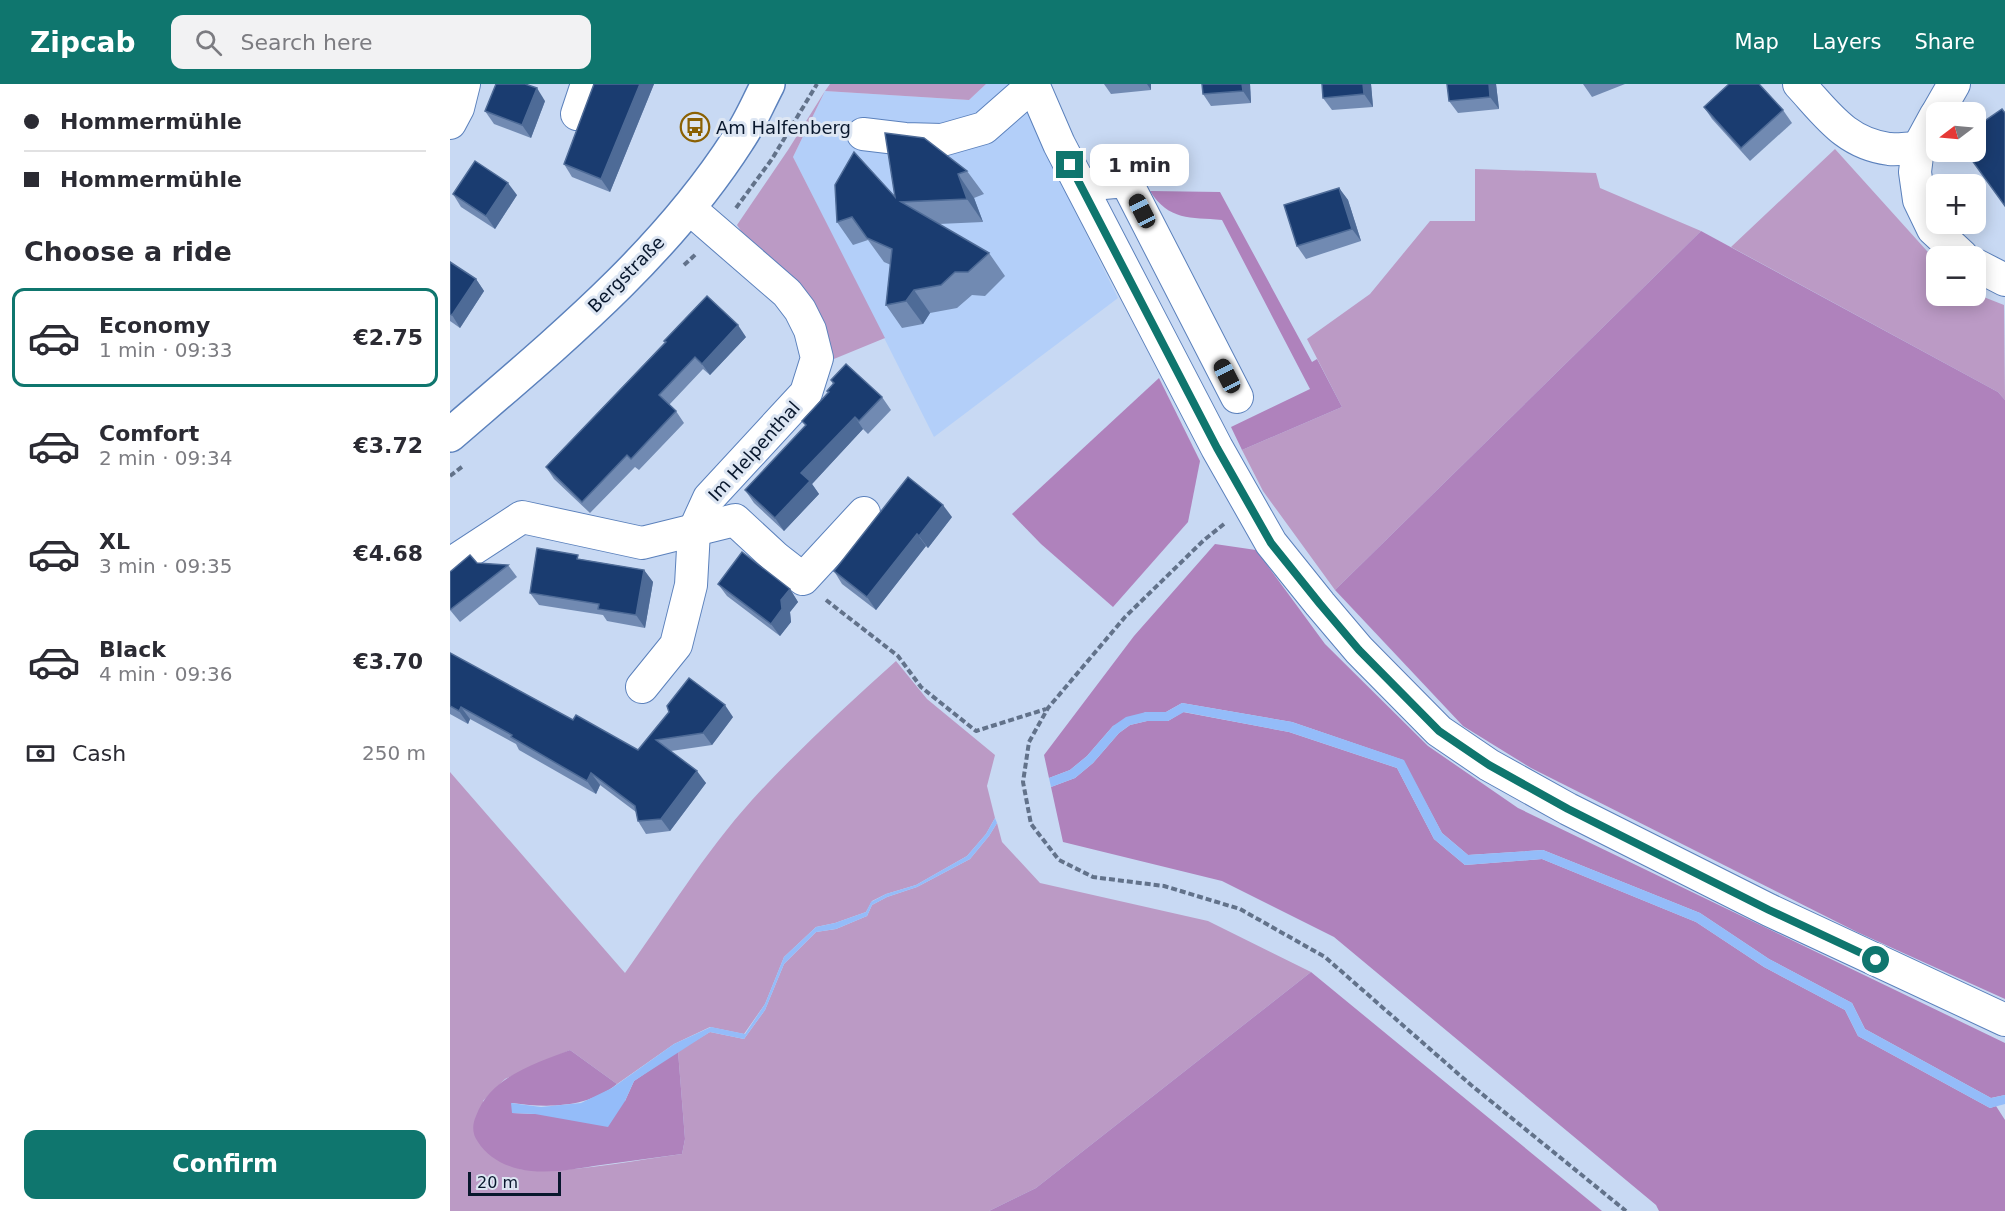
<!DOCTYPE html>
<html lang="en">
<head>
<meta charset="utf-8">
<style>
  :root { --surface:#fff; --page:#f2f2f3; --text:#2b2b33; --muted:#7c7c81; --line:#e1e1e2; --accent:#0f766e }
  body { margin:0; font-family:"DejaVu Sans",sans-serif; background:var(--page); color:var(--text); height:100vh; display:flex; flex-direction:column; font-size:22px; white-space:nowrap }
  * { box-sizing:border-box; margin:0 }
  p { font-size:20px; color:var(--muted) }
  .icon { flex:none; width:33px; height:33px; fill:none; stroke:currentColor; stroke-width:2; stroke-linecap:round; stroke-linejoin:round }
  .map { position:relative; flex:1; overflow:hidden }
  .details { display:flex; flex-direction:column; background:var(--surface); width:450px }
  .details>* { flex:none }
  .top-card { display:grid; align-content:center; height:132px; padding:0 24px; background:var(--surface) }
  .needle { width:39px; rotate:254deg }
  .buttons { position:absolute; left:1476px; top:18px; display:grid; gap:12px }
  .buttons a { display:grid; place-items:center; width:60px; height:60px; border-radius:12px; background:var(--surface); box-shadow:0 3px 15px #0003; font-size:30px }
  .scale { position:absolute; left:18px; bottom:15px; width:93px; box-sizing:border-box; padding-left:6px; border:3px solid #08172d; border-top:0; font-size:16px; line-height:21px; white-space:nowrap; color:#08172d; -webkit-text-stroke:4px #dde6f3; paint-order:stroke }
  .end { position:absolute; width:27px; height:27px; margin:-14px; border:8px solid #0f766e; background:#fff; box-shadow:0 0 0 3px #fff }
  .from { border-radius:50% }
  .bubble { position:absolute; height:42px; border-radius:12px; background:var(--surface); box-shadow:0 3px 15px #0003; font-size:20px; font-weight:700; line-height:42px; text-align:center }
  .car { position:absolute; width:18px; height:36px; margin:-18px -9px; border-radius:8px; box-shadow:0 0 4px 2px #0007; background:linear-gradient(#222 24%,#8ab4d8 0 40%,#222 0 76%,#8ab4d8 0 86%,#222 0) }
  .top-card b { display:flex; align-items:center; gap:21px; height:57px; font-size:22px }
  .top-card b+b { border-top:2px solid var(--line) }
  .top-card i { width:15px; height:15px; background:var(--text) }
  ul { padding:0; list-style:none }
  li { display:flex; align-items:center; gap:18px; height:99px; margin:0 12px 9px; padding:0 12px; border:3px solid transparent; border-radius:12px }
  li div { flex:1 }
  li b { display:block; font-size:22px }
  li em { font-style:normal; font-weight:700 }
  li.active { border-color:var(--accent) }
  li>.icon { width:54px; height:54px; stroke-width:1.5 }
  h2 { padding:0 24px; font-size:27px; line-height:72px }
  .pay { display:flex; align-items:center; gap:15px; height:66px; padding:0 24px; font-size:22px }
  .pay p { margin-inline-start:auto }
  .cta { display:flex; gap:12px; margin-top:auto; padding:12px 24px }
  .cta a { flex:1; height:69px; border-radius:12px; background:var(--accent); color:#fff; font-size:24px; font-weight:700; line-height:69px; text-align:center }
  header { display:flex; align-items:center; gap:36px; box-sizing:border-box; height:84px; padding:0 30px; background:var(--accent); color:#fff }
  header strong { font-size:28px }
  nav { display:flex; gap:33px; margin-inline-start:auto; font-size:21px }
  .search { width:420px; height:54px; background:var(--page); display:flex; align-items:center; gap:15px; box-sizing:border-box; padding:0 21px; border-radius:12px; color:var(--muted); font-size:22px }
  main { display:flex; flex:1; min-height:0 }
  .map>svg:first-child { display:block }
  .built { fill:#b3cff9 }
  .green { fill:#bb9ac5 }
  .forest { fill:#af82bc }
  .water { fill:#94bcf9 }
  .lines { fill:none; stroke-linecap:round; stroke-linejoin:round }
  .minor-casing { stroke:#5b81bc; stroke-width:34 }
  .major-casing { stroke:#5b81bc; stroke-width:36 }
  .path { stroke:#62728a; stroke-width:4; stroke-dasharray:6 3; stroke-linecap:butt }
  .minor { stroke:#fff; stroke-width:32 }
  .major { stroke:#fff; stroke-width:33 }
  .wall { fill:#718ab2 }
  .shaded-wall { fill:#4e6b97 }
  .building { fill:#1a3c70; stroke:#4e6b97; stroke-width:1.5 }
  .route { stroke:#0f766e; stroke-width:8 }
  .labels { text-anchor:middle; dominant-baseline:central; stroke-width:6; stroke-linejoin:round; paint-order:stroke }
  .poi-label { font-size:18px; fill:#08172d; stroke:#dde6f3; text-anchor:start }
  .street-label { font-size:18px; fill:#08172d; stroke:#dde6f3 }
</style>
</head>
<body>
<header>
<strong>Zipcab</strong>
<div class="search"><svg class="icon" aria-label="search" viewBox="0 0 24 24"><circle cx="10" cy="10" r="6"/><path d="M15 15l6 6"/></svg>Search here</div>
<nav><a>Map</a><a>Layers</a><a>Share</a></nav>
</header>
<main>
<section class="details">
<div class="top-card">
<b><i class="from"></i>Hommermühle</b>
<b><i></i>Hommermühle</b>
</div>
<h2>Choose a ride</h2>
<ul>
<li class="active"><svg class="icon" aria-label="car" viewBox="0 0 24 24"><path d="M5 17H2v-5l4-1 3-4h7l3 4 3 1v5h-3M9 17h6M6 11h13"/><circle cx="7" cy="17" r="2"/><circle cx="17" cy="17" r="2"/></svg><div><b>Economy</b><p>1 min · 09:33</p></div><em>€2.75</em></li>
<li><svg class="icon" aria-label="car" viewBox="0 0 24 24"><path d="M5 17H2v-5l4-1 3-4h7l3 4 3 1v5h-3M9 17h6M6 11h13"/><circle cx="7" cy="17" r="2"/><circle cx="17" cy="17" r="2"/></svg><div><b>Comfort</b><p>2 min · 09:34</p></div><em>€3.72</em></li>
<li><svg class="icon" aria-label="car" viewBox="0 0 24 24"><path d="M5 17H2v-5l4-1 3-4h7l3 4 3 1v5h-3M9 17h6M6 11h13"/><circle cx="7" cy="17" r="2"/><circle cx="17" cy="17" r="2"/></svg><div><b>XL</b><p>3 min · 09:35</p></div><em>€4.68</em></li>
<li><svg class="icon" aria-label="car" viewBox="0 0 24 24"><path d="M5 17H2v-5l4-1 3-4h7l3 4 3 1v5h-3M9 17h6M6 11h13"/><circle cx="7" cy="17" r="2"/><circle cx="17" cy="17" r="2"/></svg><div><b>Black</b><p>4 min · 09:36</p></div><em>€3.70</em></li>
</ul>
<div class="pay"><svg class="icon" aria-label="cash" viewBox="0 0 24 24"><path d="M3 7h18v10H3z"/><circle cx="12" cy="12" r="2"/></svg>Cash<p>250 m</p></div>
<div class="cta"><a>Confirm</a></div>
</section>
<div class="map">
<svg width="1555" height="1127" viewBox="0 0 1555 1127">
  <rect width="100%" height="100%" fill="#c8d9f3"/>
  <path class="built" d="M536 0H569L590 57 668 214 484 353 343 73 375 7 519 16Z"/>
  <g class="green">
    <path d="M380 0H536L519 16 375 7 343 73 435 254 379 277 287 141 338 66 375 7Z"/>
    <path d="M1385 65 1486 177V212H1526V210L1554 221 1555 316 1548 308 1281 163Z"/>
    <path d="M1025 85 1146 89 1150 104 1251 147 885 506 813 407 792 366 892 323 857 255 920 210 980 137H1025Z"/>
    <path d="M446 577 477 615 545 671 537 702 545 734 536 750 517 772 466 801 436 810 422 817 416 828 385 839 366 843 334 873 315 920 294 950 260 943 224 960 167 1000 120 966 55 995 33 1017 69 1085C123 1090 178 1077 232 1070L235 1055 228 967 260 948 294 955 315 926 334 880 366 848 386 845 417 832 422 821 437 813 467 803 520 775 539 752 547 739 552 758 590 799 758 837 861 888 586 1104 539 1127H0V688L175 889C216 832 255 768 302 716 347 667 397 621 446 577Z"/>
  </g>
  <g class="forest">
    <path d="M700 107 770 108 862 278 867 275 892 323 792 366 781 343 860 305 772 136C740 133 719 137 700 107Z"/>
    <path d="M1251 147 1548 308 1555 316V915L1407 848 1081 684 1013 642 885 506Z"/>
    <path d="M709 294 750 377 739 433 738 438 663 523 591 460 562 430Z"/>
    <path d="M765 460 806 466 875 560 978 662 1068 724 1555 959V1011L1541 1014 1415 945 1402 919 1319 875 1250 829 1093 766 1018 771 992 749 953 676 842 638 732 619 716 628H696L663 642 637 672 620 686 599 694 594 671 684 552Z"/>
    <path d="M733 628 839 648 947 684 984 755 1015 781 1092 775 1246 838 1314 883 1395 926 1408 952 1540 1024 1546 1022 1555 1036V1127H1209L1206 1121 884 853 772 797 613 758 601 703 625 694 643 679 669 649 680 641 697 637H718Z"/>
    <path d="M861 888 1152 1127H539L586 1104Z"/>
    <path d="M120 966 167 1000C137 1024 98 1024 62 1019V1029L85 1030 175 1017 184 997 228 967 235 1055 232 1070C205 1074 178 1077 151 1081 124 1085 96 1091 69 1085 52 1081 37 1072 28 1058 22 1050 22 1041 26 1032 40 993 84 980 120 966Z"/>
  </g>
  <g class="water">
    <path d="M732 619 842 638 954 676 992 749 1018 771 1093 766 1250 829 1319 875 1402 919 1415 945 1541 1014 1555 1011V1020L1540 1024 1408 952 1395 926 1314 883 1246 838 1092 775 1015 781 984 755 947 684 839 648 734 628 718 637H697L680 641 669 649 643 679 625 694 601 703 599 694 620 686 637 672 663 642 676 633 696 628H716Z"/>
    <path d="M545 734 547 739 539 752 520 775 467 803 437 813 422 821 417 832 386 845 366 848 334 880 315 926 294 955 260 948 184 997 175 1017 158 1043 85 1030 62 1029 61 1019 91 1023 131 1019 162 1004 224 960 261 943 295 950 315 920 334 873 366 843 385 839 416 828 421 818 436 810 466 801 517 772 536 750Z"/>
  </g>
  <g class="lines">
    <g class="minor-casing">
      <g id="minor">
        <path d="M583 0 609 60 689 214 767 364 821 459 870 520 909 566 989 647 1039 681 1118 725 1319 826 1555 936"/>
        <path d="M1349 0C1377 30 1395 59 1439 65 1448 66 1458 64 1468 64"/>
        <path d="M1488 28 1504 0"/>
        <path d="M127 30 137 0"/>
        <path d="M1486 31 1468 64 1465 88 1469 116 1483 145 1512 172"/>
        <path d="M0 39 8 24 14 0"/>
        <path d="M413 50 455 55 492 56 534 44 583 1"/>
        <path d="M631 101 676 97 787 313"/>
        <path d="M1526 181 1555 196"/>
        <path d="M0 480 72 433 192 459 285 436 326 474 353 495 414 429"/>
        <path d="M192 603 226 561 241 501 244 447 259 414 356 309 367 274 360 246 350 226 337 209 239 124"/>
      </g>
    </g>
    <g class="major-casing">
      <path id="major" d="M0 351C104 261 213 173 288 56 300 39 308 19 318 0"/>
    </g>
    <g class="path">
      <path d="M286 124 322 75 367 0"/>
      <path d="M234 181 246 170"/>
      <path d="M0 392 13 382"/>
      <path d="M774 440 754 456 675 533 598 624 579 658 573 698 581 740 609 776 643 793 714 802 790 825 875 873 1021 1001 1176 1127"/>
      <path d="M376 516 448 572 471 603 526 647 596 625"/>
    </g>
    <use href="#minor" class="minor"/>
    <use href="#major" class="major"/>
  </g>
  <g class="wall">
    <path d="M144 0H204L160 108 122 93 114 80Z"/>
    <path d="M654 0H701V6L661 10Z"/>
    <path d="M800 0 801 19 761 22 753 10Z"/>
    <path d="M921 0 923 23 882 26 873 14Z"/>
    <path d="M997 0H1046L1049 25 1008 29 999 17Z"/>
    <path d="M1133 0H1175L1142 13Z"/>
    <path d="M95 17 81 54 44 40 35 27Z"/>
    <path d="M1254 23 1333 26 1342 39 1300 77 1262 35Z"/>
    <path d="M517 87 534 110 524 114 533 138 489 140 539 169 555 192 535 212 522 211 507 224 480 229 473 240 452 244 436 221 441 181 434 178 418 156 403 161 387 138 445 113Z"/>
    <path d="M889 104 898 116 911 157 856 175 847 162Z"/>
    <path d="M3 110 67 111 45 145 11 123Z"/>
    <path d="M0 178 26 195 34 207 10 244 0 237Z"/>
    <path d="M296 253 260 291 253 285 219 321 226 327 234 339 189 386 185 383 140 429 104 395 96 383 215 258Z"/>
    <path d="M381 296 432 313 441 326 418 350 413 345 362 400 369 410 334 447 304 419 295 406 356 342 352 337 378 308 383 300Z"/>
    <path d="M502 433 478 464 476 462 426 526 392 500 384 487Z"/>
    <path d="M130 475 194 486 203 498 195 544 157 537 153 531 89 521 80 509Z"/>
    <path d="M27 479 58 481 67 493 10 538 0 526V488Z"/>
    <path d="M268 500 340 505 348 518 340 528 341 538 330 552 277 512Z"/>
    <path d="M0 569 123 636 188 666 219 628 283 633 262 661 221 667 256 699 220 747 196 750 188 737 186 728 150 701 146 710 69 666 66 660 20 635 18 640 0 630Z"/>
  </g>
  <g class="shaded-wall">
    <path d="M190 0H204L160 108 151 95Z"/>
    <path d="M697 0H701V6Z"/>
    <path d="M792 0H800L801 19 793 7Z"/>
    <path d="M913 0H921L923 23 914 10Z"/>
    <path d="M1039 0H1046L1049 25 1040 13Z"/>
    <path d="M87 4 95 17 81 54 72 41Z"/>
    <path d="M508 90 524 114 533 138 517 115Z"/>
    <path d="M58 99 67 111 45 145 36 132Z"/>
    <path d="M889 104 898 116 911 157 902 145Z"/>
    <path d="M26 195 34 207 10 244 2 231Z"/>
    <path d="M464 206 480 229 473 240 456 217Z"/>
    <path d="M288 241 296 253 260 291 252 280Z"/>
    <path d="M405 333 413 345 362 400 369 410 334 447 325 434 351 389Z"/>
    <path d="M493 421 502 433 478 464 469 452Z"/>
    <path d="M467 450 476 462 426 526 417 513Z"/>
    <path d="M194 486 203 498 195 544 186 531Z"/>
    <path d="M340 505 348 518 340 528 341 538 330 552 321 540 331 516Z"/>
    <path d="M275 621 283 633 262 661 253 649Z"/>
    <path d="M11 623 20 635 18 640 9 627Z"/>
    <path d="M247 687 256 699 220 747 211 735Z"/>
    <path d="M141 689 150 701 146 710 137 697Z"/>
  </g>
  <g class="building">
    <path d="M46 0H75L87 4 72 41 35 27Z"/>
    <path d="M144 0H190L151 95 114 80Z"/>
    <path d="M752 0H792L793 7 753 10Z"/>
    <path d="M872 0H913L914 10 873 14Z"/>
    <path d="M997 0H1039L1040 13 999 17Z"/>
    <path d="M1279 0H1309L1333 26 1291 64 1254 23Z"/>
    <path d="M1552 25 1555 29V122L1516 68H1526V43Z"/>
    <path d="M435 49 474 54 517 87 508 90 517 115 451 118 539 169 518 188H505L491 201 464 206 456 217 436 221 442 165 417 154 402 133 387 138 385 101 404 68 445 113Z"/>
    <path d="M25 77 58 99 36 132 3 110Z"/>
    <path d="M889 104 902 145 847 162 834 121Z"/>
    <path d="M0 178 26 195 2 231 0 230Z"/>
    <path d="M257 212 288 241 252 280 245 273 209 311 226 327 181 375 177 371 132 418 96 383 216 258 214 257Z"/>
    <path d="M396 280 432 313 409 337 405 333 351 389 360 397 325 434 295 406 356 341 352 337 379 308 377 307 384 299 381 296Z"/>
    <path d="M458 393 493 421 469 452 467 450 417 513 384 487Z"/>
    <path d="M87 464 128 471 127 475 194 486 186 531 148 525 149 520 80 509Z"/>
    <path d="M292 468 340 505 331 516 332 525 321 540 268 500Z"/>
    <path d="M20 471 27 479 58 481 1 525 0 524V488Z"/>
    <path d="M0 569 123 636 126 631 188 666 219 628 217 622 239 594 275 621 253 649 206 656 247 687 211 735 188 737 185 722 141 689 137 697 61 653 62 651 11 623 9 627 0 622Z"/>
  </g>
  <g class="lines">
    <path class="route" d="M620 81 767 364 821 459 870 520 909 566 989 647 1039 681 1118 725 1319 826 1426 876"/>
  </g>
  <defs>
    <g id="bus-ring" transform="scale(1.5)"><circle r="9.5" fill="#dde6f3" stroke="#8b6103" stroke-width="1.5"/><path d="M-5-6H5V4H4V6H2V4H-2V6H-4V4H-5ZM-3.5-4V0h7V-4ZM-3.5 1.2v1.5H-2V1.2ZM2 1.2v1.5H3.5V1.2Z" fill="#8b6103"/></g>
  </defs>
  <g fill-rule="evenodd">
    <use href="#bus-ring" x="245" y="43"/>
  </g>
  <g class="labels">
    <g class="poi-label">
      <text x="266" y="43">Am Halfenberg</text>
    </g>
    <g class="street-label">
      <text transform="translate(176 190) rotate(-45)">Bergstraße</text>
      <text transform="translate(304 367) rotate(-48)">Im Helpenthal</text>
    </g>
  </g>
</svg>
<div class="buttons">
<a><svg class="needle" viewBox="-14 -14 28 28"><path d="M0-13l5 13h-10z" fill="#e53935"/><path d="M0 13l5-13h-10z" fill="#7c7c81"/></svg></a>
<a>+</a>
<a>−</a>
</div>
<div class="scale">20 m</div>
<i class="end from" style="left:1426px;top:876px"></i>
<i class="end" style="left:620px;top:81px"></i>
<div class="bubble" style="left:640px;top:60px;width:99px">1 min</div>
<i class="car" style="left:692px;top:127px;rotate:333deg"></i>
<i class="car" style="left:777px;top:292px;rotate:333deg"></i>
</div>
</main>
</body>
</html>
